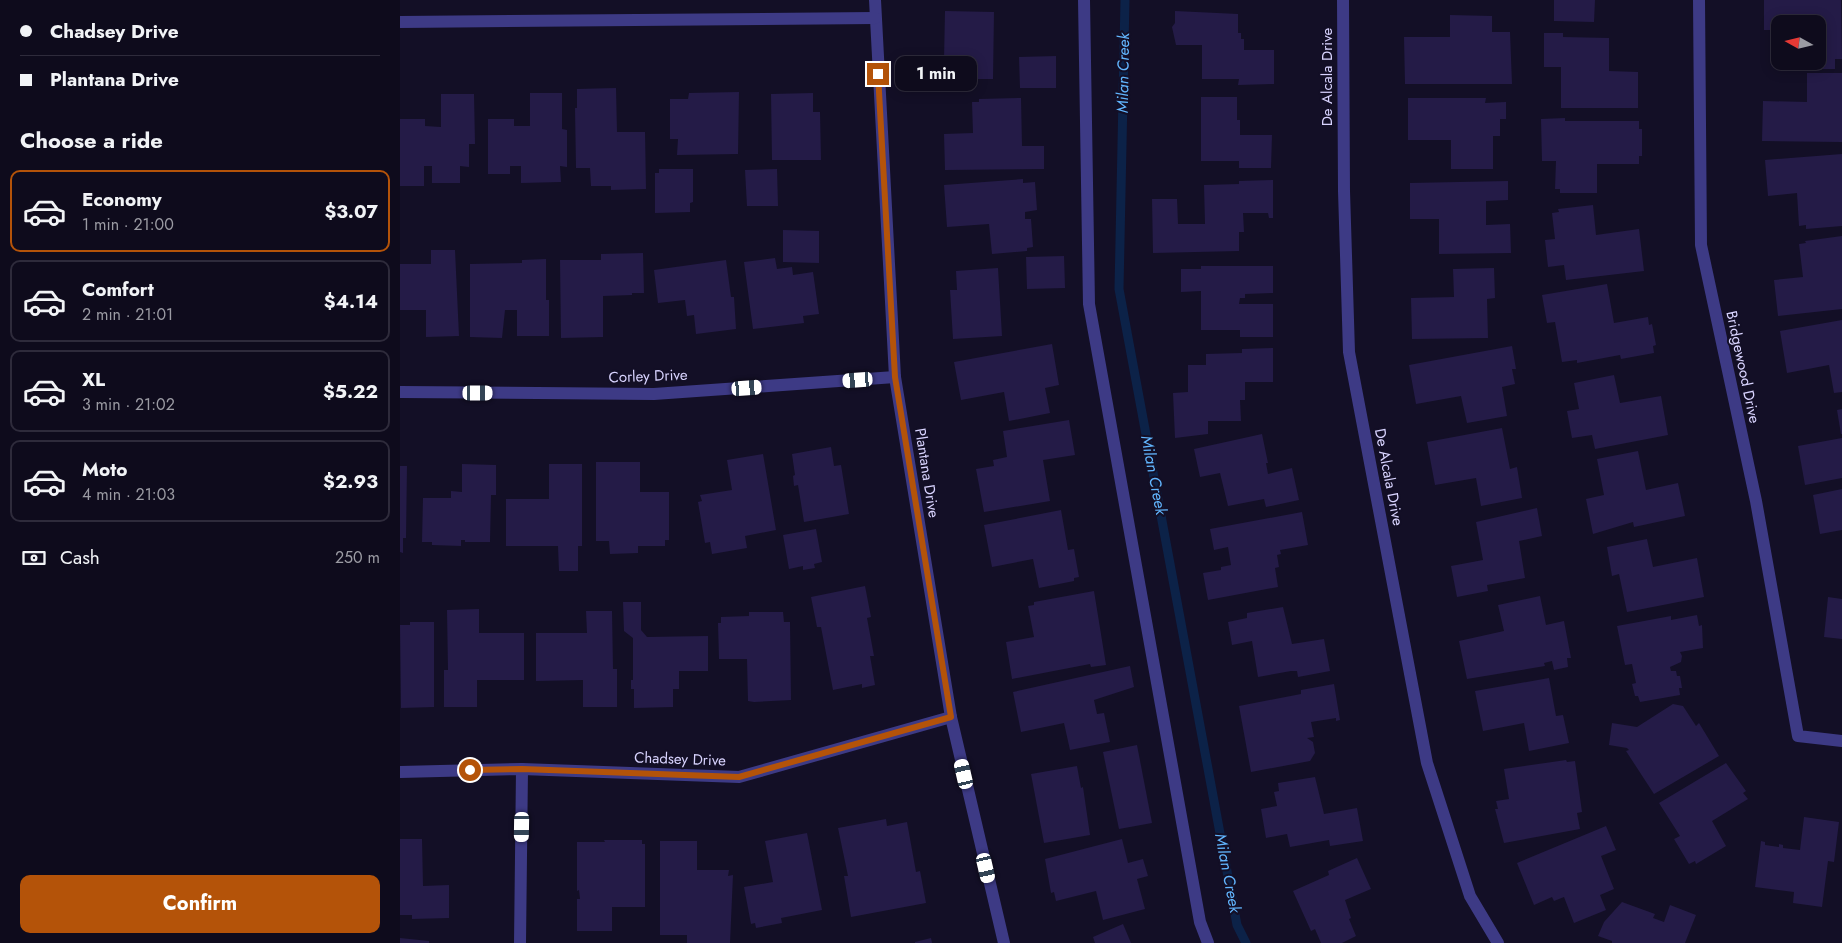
<!DOCTYPE html>
<html lang="en">
<head>
<meta charset="utf-8">
<style>
  :root { --surface:#0e0b1c; --page:#1c1929; --text:#f1f3f6; --muted:#9b9ba3; --line:#2e2b3b; --accent:#b45309 }
  body { margin:0; font-family:Jost,sans-serif; background:var(--page); color:var(--text); height:100vh; display:flex; flex-direction:column; font-size:19px; white-space:nowrap }
  * { box-sizing:border-box; margin:0 }
  p { font-size:16px; color:var(--muted) }
  .icon { flex:none; width:28px; height:28px; fill:none; stroke:currentColor; stroke-width:2; stroke-linecap:round; stroke-linejoin:round }
  .map { position:relative; flex:1; overflow:hidden }
  .drawer { display:flex; flex-direction:column; background:var(--surface); width:400px }
  .drawer>* { flex:none }
  .guide { display:grid; align-content:center; height:110px; padding:0 20px; background:var(--surface) }
  .needle { width:32px; rotate:278deg }
  .tools { position:absolute; left:1371px; top:15px; display:grid; gap:10px }
  .tools a { display:grid; place-items:center; width:55px; height:55px; border-radius:10px; background:var(--surface); box-shadow:0 2px 12px #0003,0 0 0 1px var(--line); font-size:25px }
  .end { position:absolute; width:22px; height:22px; margin:-11px; border:6px solid #b45309; background:#fff; box-shadow:0 0 0 2px #fff }
  .from { border-radius:50% }
  .bubble { position:absolute; height:35px; border-radius:10px; background:var(--surface); box-shadow:0 2px 12px #0003,0 0 0 1px var(--line); font-size:16px; font-weight:700; line-height:35px; text-align:center }
  .car { position:absolute; width:15px; height:30px; margin:-15px -8px; border-radius:6px; box-shadow:0 0 4px 1px #0007; background:linear-gradient(#fff 24%,#345 0 40%,#fff 0 76%,#345 0 86%,#fff 0) }
  .guide b { display:flex; align-items:center; gap:18px; height:48px; font-size:19px }
  .guide b+b { border-top:1px solid var(--line) }
  .guide i { width:12px; height:12px; background:var(--text) }
  ul { padding:0; list-style:none }
  li { display:flex; align-items:center; gap:15px; height:82px; margin:0 10px 8px; padding:0 10px; border:2px solid var(--line); border-radius:10px }
  li div { flex:1 }
  li b { display:block; font-size:19px }
  li em { font-style:normal; font-weight:700 }
  li.on { border-color:var(--accent) }
  li>.icon { width:45px; height:45px; stroke-width:1.5 }
  h2 { padding:0 20px; font-size:22px; line-height:60px }
  .pay { display:flex; align-items:center; gap:12px; height:55px; padding:0 20px; font-size:19px }
  .pay p { margin-inline-start:auto }
  .button { display:flex; gap:10px; margin-top:auto; padding:10px 20px }
  .button a { flex:1; height:58px; border-radius:10px; background:var(--accent); color:#fff; font-size:20px; font-weight:700; line-height:58px; text-align:center }
  main { display:flex; flex:1; min-height:0 }
  .map>svg:first-child { display:block }
  .lines { fill:none; stroke-linecap:round; stroke-linejoin:round }
  .stream { stroke:#0c2248; stroke-width:9 }
  .building { fill:#241b47 }
  .service { stroke:#3d3a85; stroke-width:12 }
  .minor { stroke:#3d3a85; stroke-width:12 }
  .route { stroke:#b45309; stroke-width:6 }
  .labels { text-anchor:middle; dominant-baseline:central; stroke-width:4; stroke-linejoin:round; paint-order:stroke }
  .street-label { font-size:15px; fill:#d9d4ff; stroke:#130f26 }
  .water-label { font-size:16px; font-style:italic; fill:#62b6ff; stroke:#130f26 }
</style>
</head>
<body>
<main>
<section class="drawer">
<div class="guide">
<b><i class="from"></i>Chadsey Drive</b>
<b><i></i>Plantana Drive</b>
</div>
<h2>Choose a ride</h2>
<ul>
<li class="on"><svg class="icon" aria-label="car" viewBox="0 0 24 24"><path d="M5 17H2v-5l4-1 3-4h7l3 4 3 1v5h-3M9 17h6M6 11h13"/><circle cx="7" cy="17" r="2"/><circle cx="17" cy="17" r="2"/></svg><div><b>Economy</b><p>1 min · 21:00</p></div><em>$3.07</em></li>
<li><svg class="icon" aria-label="car" viewBox="0 0 24 24"><path d="M5 17H2v-5l4-1 3-4h7l3 4 3 1v5h-3M9 17h6M6 11h13"/><circle cx="7" cy="17" r="2"/><circle cx="17" cy="17" r="2"/></svg><div><b>Comfort</b><p>2 min · 21:01</p></div><em>$4.14</em></li>
<li><svg class="icon" aria-label="car" viewBox="0 0 24 24"><path d="M5 17H2v-5l4-1 3-4h7l3 4 3 1v5h-3M9 17h6M6 11h13"/><circle cx="7" cy="17" r="2"/><circle cx="17" cy="17" r="2"/></svg><div><b>XL</b><p>3 min · 21:02</p></div><em>$5.22</em></li>
<li><svg class="icon" aria-label="car" viewBox="0 0 24 24"><path d="M5 17H2v-5l4-1 3-4h7l3 4 3 1v5h-3M9 17h6M6 11h13"/><circle cx="7" cy="17" r="2"/><circle cx="17" cy="17" r="2"/></svg><div><b>Moto</b><p>4 min · 21:03</p></div><em>$2.93</em></li>
</ul>
<div class="pay"><svg class="icon" aria-label="cash" viewBox="0 0 24 24"><path d="M3 7h18v10H3z"/><circle cx="12" cy="12" r="2"/></svg>Cash<p>250 m</p></div>
<div class="button"><a>Confirm</a></div>
</section>
<div class="map">
<svg width="1442" height="943" viewBox="0 0 1442 943">
  <rect width="100%" height="100%" fill="#130f26"/>
  <g class="lines">
    <path class="stream" d="M725 0 719 289 837 925 846 943"/>
  </g>
  <g class="building">
    <path d="M1154 0H1195L1194 22 1154 21Z"/>
    <path d="M1364 0H1441L1442 59H1435V69H1418V24H1380V30H1364Z"/>
    <path d="M545 11 594 12 593 79H551V60H544Z"/>
    <path d="M775 11 838 14V33H841V39H844V50H874V84L838 85 839 79H802V45H776L772 27 775 23Z"/>
    <path d="M1050 15 1092 16V32H1110L1112 84H1005L1004 37H1050Z"/>
    <path d="M1144 33H1163V37L1209 38V71L1238 72V108H1161V67H1144Z"/>
    <path d="M656 56V88H620L619 57Z"/>
    <path d="M1407 73H1442V142L1362 141 1363 101 1407 102Z"/>
    <path d="M216 88 217 132H245L246 189 211 190V186H191L190 168H176L175 108H177V89Z"/>
    <path d="M339 92 338 154 277 155 278 139H270V99H288L289 93Z"/>
    <path d="M130 93H162V129L167 130V167L160 166 161 182 121 183V166H110V174H88V119H114V126H130Z"/>
    <path d="M413 93V112H420L421 160H372L371 94Z"/>
    <path d="M41 94H74L75 144H69V167L60 166V183H32V166H24V186H0V119H25V126L41 127Z"/>
    <path d="M801 97H837V120H840V135H872L871 168H839V161H801Z"/>
    <path d="M621 98 622 146H644V169L545 170 544 134 573 133 572 102H579V99Z"/>
    <path d="M1008 98H1086L1085 103 1106 102V119H1100V136H1093V169H1051V140H1008Z"/>
    <path d="M1165 118V121H1239V129H1242V156H1239V164H1197V193H1160V189H1155L1156 161H1142L1141 119Z"/>
    <path d="M1442 154V226L1406 229V225L1399 226 1397 193 1368 196 1365 160Z"/>
    <path d="M259 169H293V202L290 203V212L255 213V173H259Z"/>
    <path d="M377 169 378 206H347L345 170Z"/>
    <path d="M623 179V183L635 182 637 210 625 212V219H631L633 247 627 248V251L592 254 589 224 547 227 544 185Z"/>
    <path d="M873 180V218H869L868 213H843L844 232H839V251L753 253 752 199H777L778 224H805L804 185 839 184V181Z"/>
    <path d="M1108 181V200L1086 201V225L1110 224 1111 253 1039 254V219H1010V183Z"/>
    <path d="M1193 205 1196 235 1239 229 1244 271 1166 280 1164 265 1148 267 1145 240 1155 239 1152 213 1159 212 1158 209Z"/>
    <path d="M383 230 419 231V263L383 262Z"/>
    <path d="M1442 236V309L1378 316 1374 280 1403 277 1399 244 1406 243 1405 241Z"/>
    <path d="M31 250H55L59 336 26 337V310H0V264H31Z"/>
    <path d="M243 253 244 293H232V295L203 296V337L161 338 160 260H201V254Z"/>
    <path d="M664 256 665 288 627 289 626 257Z"/>
    <path d="M375 258 377 269 392 267 393 275 413 272 419 314 403 316 404 323 353 329 344 262Z"/>
    <path d="M146 259V300H149V336H117V310H105L102 338 70 337V264L122 263V260Z"/>
    <path d="M326 260 331 297H334L336 329 296 334 294 315 287 316 285 300 258 303 254 270Z"/>
    <path d="M801 266H873V293L845 294V298H840L839 304H873V337H840V330H801V291L781 292V269H801Z"/>
    <path d="M598 268 602 336 553 339 550 290H557L556 271Z"/>
    <path d="M1094 268 1095 298 1087 299 1088 338 1012 339 1011 298 1054 297 1053 269Z"/>
    <path d="M1207 284 1214 323 1248 317 1249 325 1252 324 1256 345 1253 346 1254 353 1221 359 1220 355 1177 363V360L1162 362 1155 322 1147 323 1142 295Z"/>
    <path d="M1442 320V392L1434 393 1429 365 1387 373 1380 331Z"/>
    <path d="M652 344 659 385 645 388 650 413 609 421 604 392 561 400 554 362Z"/>
    <path d="M1112 346 1116 369H1112L1115 384 1102 387 1107 416 1067 423 1061 396 1016 404 1009 365Z"/>
    <path d="M873 348V382H845V400H840L841 421H808V434L775 438 773 393 788 392V365H806V354L842 353V349Z"/>
    <path d="M1214 375 1220 403 1261 396 1268 435 1195 449 1192 435 1172 438 1167 411 1179 409 1174 383Z"/>
    <path d="M1442 409V434H1441L1437 410Z"/>
    <path d="M669 420 675 455 643 460 650 501 584 512 576 469 594 466 593 460 607 457 603 431Z"/>
    <path d="M1102 428 1110 469 1117 467 1122 498 1081 506 1076 478 1035 485 1027 442Z"/>
    <path d="M862 434 868 463H866L868 474 892 468 899 500 866 507 864 499 828 506 820 473 800 477 794 449Z"/>
    <path d="M1442 438V478L1405 485 1398 446Z"/>
    <path d="M431 447 434 466 441 465 449 514 404 522 398 485 394 486 393 476 395 475 392 454Z"/>
    <path d="M1238 451 1246 490 1278 483 1285 516 1234 527 1233 522 1193 534 1186 499 1204 495 1197 459Z"/>
    <path d="M363 454 376 530 345 536 347 548 312 554 310 542 305 543 298 502 302 501 300 495 332 490 327 460Z"/>
    <path d="M196 462H240V492H269V540H265V546H238V553L210 554 209 541H196Z"/>
    <path d="M62 464 96 465V495H91L90 542H65V540H61V546L32 545V542H22L23 498H51V491L62 492Z"/>
    <path d="M149 464H182V546H178V571H159L158 546H106V499H149Z"/>
    <path d="M0 466H7L6 538H3V553L0 552Z"/>
    <path d="M1442 489V530L1420 534 1413 495Z"/>
    <path d="M1137 508 1142 536 1119 541 1125 578 1087 585 1088 591 1057 597 1051 566 1083 560 1076 522Z"/>
    <path d="M661 510 668 550 674 549 679 577 674 578V581L639 588 633 559 592 567 584 525Z"/>
    <path d="M902 512 908 545 880 550 881 554 877 555 879 567 875 568 878 587 808 600 803 573 821 570V567L831 565 828 547 814 550 810 529Z"/>
    <path d="M416 529 422 562 414 564 415 568 403 570V566L389 569 383 535Z"/>
    <path d="M1247 539 1253 567 1297 558 1304 597 1227 612 1219 574 1212 576 1207 547Z"/>
    <path d="M465 586 471 617 467 618 474 656H470L475 685 462 688V684L433 690 421 627H417L411 597Z"/>
    <path d="M694 591 706 665 691 667 690 664 612 679 606 642 634 637 628 606 634 605V602Z"/>
    <path d="M1140 596 1146 625 1164 621 1171 658H1167L1168 667 1154 670 1152 661 1144 663 1145 666 1067 679 1059 641 1104 631 1098 605Z"/>
    <path d="M1428 597 1442 599V639L1424 637Z"/>
    <path d="M223 602H241V630L247 637 308 636V671H279V689H273V707L234 708V689H231V680H233V638L224 631Z"/>
    <path d="M883 607 892 644 924 639 930 671 898 677 897 671H891L858 677 852 641 832 645 828 622 847 618V613Z"/>
    <path d="M79 609V633H124V680H77V707H44V670H48L47 610Z"/>
    <path d="M186 611H212L213 669H217V707H183V680L136 681V633H187Z"/>
    <path d="M349 612H383L384 622H390L391 700 354 702 348 701 347 659H319L318 623H321V617L349 616Z"/>
    <path d="M1297 615 1299 626 1302 625 1303 648 1280 652 1282 656 1281 662 1270 667 1271 671H1276L1277 676H1280L1282 688H1279L1280 695 1240 702 1238 696H1235L1232 684 1236 683 1232 664 1225 665 1217 626 1271 616V620Z"/>
    <path d="M10 622H34V707L1 708 0 625H10Z"/>
    <path d="M730 666 734 687 694 700 697 714 704 713 710 742 670 750 664 723 621 732 613 692Z"/>
    <path d="M1149 678 1156 716 1163 715 1169 743 1129 751 1124 723 1083 731 1075 691Z"/>
    <path d="M934 684 940 720 936 721V718L911 722 914 737 907 738 913 742 915 753 910 761 851 772 839 706 901 694V690Z"/>
    <path d="M1273 704 1283 706 1296 726 1299 723 1319 756 1254 794 1226 751 1229 750 1227 748 1209 745 1212 723 1237 727Z"/>
    <path d="M737 745 752 823 719 829 703 752Z"/>
    <path d="M1166 760 1167 762 1175 761 1182 812 1177 813 1180 829 1104 843 1095 809H1098L1096 801 1109 799 1104 769Z"/>
    <path d="M1326 763 1346 791 1343 793 1348 799 1312 821 1326 846 1296 864 1295 861 1289 864 1274 839 1280 836 1259 803Z"/>
    <path d="M677 766 681 788 683 787 690 835 644 843 631 774Z"/>
    <path d="M915 777 924 814 957 808 963 841 930 846 929 840 890 847 887 834 866 838 861 809 877 806 874 792 879 791 878 783Z"/>
    <path d="M1404 817 1439 822 1434 862 1428 861 1422 907 1393 903 1394 892 1355 887 1361 841 1365 842V845L1379 847V844L1383 845V848L1400 850Z"/>
    <path d="M486 819 487 826 507 822 516 872 520 871 526 903 451 917 444 876H448L438 828Z"/>
    <path d="M1206 826 1216 850 1201 856 1214 889 1200 895 1206 910 1174 923 1164 897 1154 901 1152 897 1134 905 1117 863Z"/>
    <path d="M407 833 422 910 381 918 382 923 356 928 355 923 351 924 344 887 373 882 365 841Z"/>
    <path d="M0 839H22L23 886 49 885V918L12 919V915H0Z"/>
    <path d="M722 839 728 863 743 859 748 876 737 879 745 909 703 920 696 891 656 901 654 892 651 893 645 859Z"/>
    <path d="M204 840H242V844H245V907H212V931H177V899H180L179 890 177 891V842H205Z"/>
    <path d="M260 841H297V870H329L328 876 333 875 330 943H287V935H260Z"/>
    <path d="M957 858 971 889 945 900 951 918 949 919 956 936 942 943H921L915 929 911 931 893 891 929 875 928 871Z"/>
    <path d="M1222 902 1255 914 1253 918 1264 922 1270 905 1296 915 1285 943H1212V941L1198 936 1204 922Z"/>
    <path d="M723 924 731 943H695L693 937Z"/>
    <path d="M0 938 29 941V943H0Z"/>
    <path d="M531 938 532 943H515V942Z"/>
  </g>
  <g class="lines">
    <path class="service" d="M684 0 689 304 800 922 808 943"/>
    <g class="minor">
      <path d="M475 0 495 377 551 717 604 943"/>
      <path d="M943 0 944 191 949 352 1027 763 1070 896 1098 943"/>
      <path d="M1299 0 1301 245 1356 501 1398 736 1442 741"/>
      <path d="M0 22 475 18"/>
      <path d="M0 392 254 394 495 377"/>
      <path d="M0 772 122 769 339 777 551 717"/>
      <path d="M120 943 122 769"/>
    </g>
  </g>
  <g class="lines">
    <path class="route" d="M70 770 122 769 339 777 551 717 495 377 478 74"/>
  </g>
  <g class="labels">
    <g class="street-label">
      <text transform="translate(927 77) rotate(-90)">De Alcala Drive</text>
      <text transform="translate(1343 367) rotate(78)">Bridgewood Drive</text>
      <text transform="translate(248 376) rotate(-2)">Corley Drive</text>
      <text transform="translate(527 473) rotate(81)">Plantana Drive</text>
      <text transform="translate(989 477) rotate(79)">De Alcala Drive</text>
      <text transform="translate(280 759) rotate(2)">Chadsey Drive</text>
    </g>
    <g class="water-label">
      <text transform="translate(723 73) rotate(-89)">Milan Creek</text>
      <text transform="translate(754 475) rotate(79)">Milan Creek</text>
      <text transform="translate(828 873) rotate(79)">Milan Creek</text>
    </g>
  </g>
</svg>
<div class="tools">
<a><svg class="needle" viewBox="-14 -14 28 28"><path d="M0-13l5 13h-10z" fill="#e53935"/><path d="M0 13l5-13h-10z" fill="#9b9ba3"/></svg></a>
</div>
<i class="end from" style="left:70px;top:770px"></i>
<i class="end" style="left:478px;top:74px"></i>
<div class="bubble" style="left:495px;top:56px;width:82px">1 min</div>
<i class="car" style="left:458px;top:380px;rotate:266deg"></i>
<i class="car" style="left:347px;top:388px;rotate:86deg"></i>
<i class="car" style="left:78px;top:393px;rotate:90deg"></i>
<i class="car" style="left:564px;top:774px;rotate:347deg"></i>
<i class="car" style="left:122px;top:827px;rotate:181deg"></i>
<i class="car" style="left:586px;top:868px;rotate:167deg"></i>
</div>
</main>
</body>
</html>
